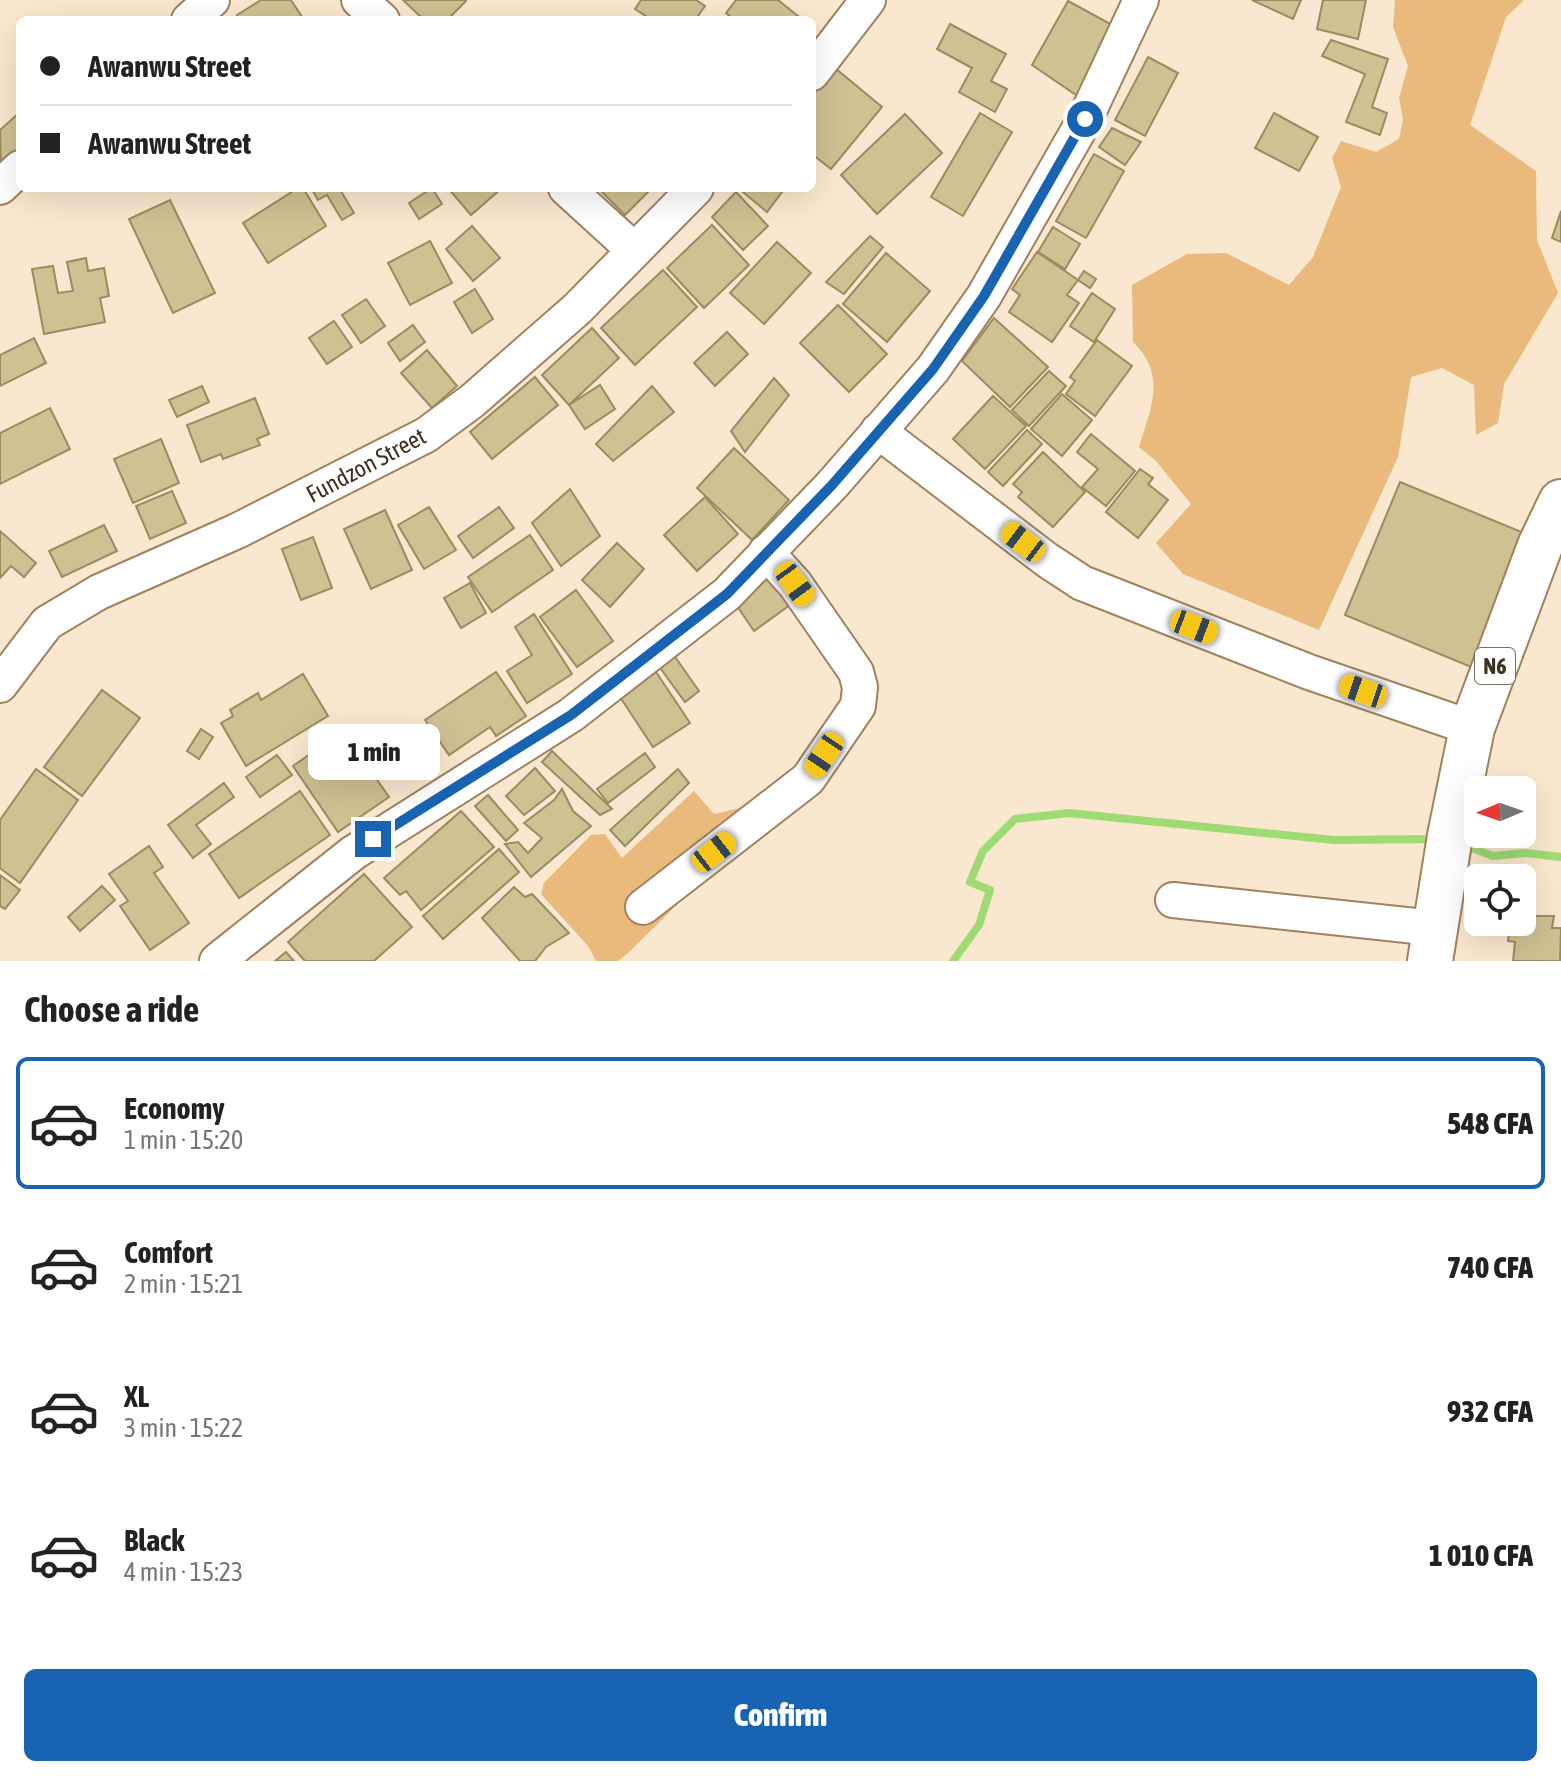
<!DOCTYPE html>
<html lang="en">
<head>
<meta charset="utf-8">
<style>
  :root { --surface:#fff; --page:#f2f2f2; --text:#222; --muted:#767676; --line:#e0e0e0; --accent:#1864b3 }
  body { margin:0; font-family:"Asap Condensed",sans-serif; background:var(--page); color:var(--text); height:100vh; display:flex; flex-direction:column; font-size:30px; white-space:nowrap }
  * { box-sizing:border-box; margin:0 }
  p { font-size:26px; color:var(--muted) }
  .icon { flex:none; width:44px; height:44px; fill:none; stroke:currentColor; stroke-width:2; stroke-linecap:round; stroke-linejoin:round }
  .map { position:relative; height:961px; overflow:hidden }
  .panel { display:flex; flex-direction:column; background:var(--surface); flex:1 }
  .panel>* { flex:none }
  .guide { position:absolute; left:16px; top:16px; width:800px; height:176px; border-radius:12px; box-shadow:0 8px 32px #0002; display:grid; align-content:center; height:176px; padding:0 24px; background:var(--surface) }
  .needle { width:52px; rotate:268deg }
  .fabs { position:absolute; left:1464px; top:776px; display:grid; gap:16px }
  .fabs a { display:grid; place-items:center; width:72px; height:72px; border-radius:12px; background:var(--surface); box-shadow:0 8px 32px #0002; font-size:40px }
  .end { position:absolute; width:36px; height:36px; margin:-18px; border:10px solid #1864b3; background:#fff; box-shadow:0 0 0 4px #fff }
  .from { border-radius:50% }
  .bubble { position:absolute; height:56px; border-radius:12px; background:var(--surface); box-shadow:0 8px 32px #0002; font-size:26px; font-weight:800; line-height:56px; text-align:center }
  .car { position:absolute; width:24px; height:48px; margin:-24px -12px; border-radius:10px; box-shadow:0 0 6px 2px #0007; background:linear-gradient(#f5c518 24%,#345 0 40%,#f5c518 0 76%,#345 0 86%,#f5c518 0) }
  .guide b { display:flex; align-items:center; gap:28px; height:76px; font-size:30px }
  .guide b+b { border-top:2px solid var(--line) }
  .guide i { width:20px; height:20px; background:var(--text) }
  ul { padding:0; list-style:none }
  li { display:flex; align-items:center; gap:24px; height:132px; margin:0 16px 12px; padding:0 8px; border:4px solid transparent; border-radius:12px }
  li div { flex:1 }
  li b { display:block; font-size:30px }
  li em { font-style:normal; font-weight:800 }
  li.current { border-color:var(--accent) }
  li>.icon { width:72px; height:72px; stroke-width:1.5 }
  h2 { padding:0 24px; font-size:36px; line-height:96px }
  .action { display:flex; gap:16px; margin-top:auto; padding:16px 24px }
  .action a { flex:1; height:92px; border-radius:12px; background:var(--accent); color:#fff; font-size:32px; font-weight:800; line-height:92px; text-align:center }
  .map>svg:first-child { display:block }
  .green { fill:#e9ba7c }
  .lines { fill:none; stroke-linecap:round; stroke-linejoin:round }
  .stream { stroke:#9edb74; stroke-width:8 }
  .building { fill:#cec192; stroke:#998c60; stroke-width:2 }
  .minor-casing { stroke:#a0835d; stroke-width:38 }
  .highway-casing { stroke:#a0835d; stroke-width:48 }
  .minor { stroke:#fff; stroke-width:34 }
  .highway { stroke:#fff; stroke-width:44 }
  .route { stroke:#1864b3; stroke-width:10 }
  .labels { text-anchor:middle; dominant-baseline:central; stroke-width:6; stroke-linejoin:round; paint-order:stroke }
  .shield { fill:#fff; stroke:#776f64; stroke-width:2 }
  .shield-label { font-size:22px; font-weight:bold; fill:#3d3121 }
  .street-label { font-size:24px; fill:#3d3121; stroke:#fff }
</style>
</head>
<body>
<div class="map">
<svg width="1561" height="961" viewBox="0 0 1561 961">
  <rect width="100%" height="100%" fill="#fae7cf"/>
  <g class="green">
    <path d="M1395 0H1524L1506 17 1470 125 1536 171 1537 240 1558 293 1504 384 1498 423 1476 435 1474 385 1442 368 1411 377 1398 457 1319 630 1183 574 1156 543 1191 504 1156 461 1139 447C1151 407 1167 375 1133 342L1132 285 1187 254 1226 253 1289 285 1313 257 1341 187 1332 158 1341 141 1376 152 1399 139 1403 119 1399 98 1408 66 1393 27Z"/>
    <path d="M694 791 714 814 740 808 759 812 709 873 628 953 618 961H596L588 946 541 894 544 883 591 835 605 834 622 858Z"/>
  </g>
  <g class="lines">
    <g class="stream">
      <path d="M1461 844 1493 856 1526 853 1561 857"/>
      <path d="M953 961 979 925 990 890 970 882 983 851 1015 819 1069 813 1334 840 1436 839"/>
    </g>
  </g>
  <g class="building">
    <path d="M261 0H291L304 20H240L237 15Z"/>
    <path d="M403 0H465L466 1 447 20H424Z"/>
    <path d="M641 0H696L705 6 695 20H652L635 9Z"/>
    <path d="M736 0H778L803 20H735L726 13Z"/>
    <path d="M1252 0H1301L1293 19Z"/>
    <path d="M1323 0H1366L1358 39 1317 29Z"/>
    <path d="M1068 1 1114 26 1079 97 1032 65Z"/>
    <path d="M950 24 1006 54 991 81 1007 89 995 112 959 92 972 68 937 49Z"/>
    <path d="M1331 40 1388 59 1372 107 1387 113 1380 135 1346 122 1365 74 1322 56Z"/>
    <path d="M1148 57 1178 73 1145 136 1115 120Z"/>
    <path d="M835 68 882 107 831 169 812 154V96Z"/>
    <path d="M20 112V151L1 167 0 130Z"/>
    <path d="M980 113 1012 132 963 216 931 197Z"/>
    <path d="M1274 113 1318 137 1299 171 1255 148Z"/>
    <path d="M905 114 942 153 877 214 841 175Z"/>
    <path d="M1112 128 1141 142 1125 165 1099 147Z"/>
    <path d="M1094 154 1124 171 1086 238 1056 221Z"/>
    <path d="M298 188H303L326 226 268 263 243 223Z"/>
    <path d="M311 188H339L354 213 342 220 327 195 318 200Z"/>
    <path d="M432 188 442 204 419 219 409 203Z"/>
    <path d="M448 188H502L471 215Z"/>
    <path d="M598 188H652L625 215Z"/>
    <path d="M738 188H785L767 212Z"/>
    <path d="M736 192 768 226 743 250 712 217Z"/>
    <path d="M170 200 215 293 173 313 129 219Z"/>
    <path d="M1561 211V242L1552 238Z"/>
    <path d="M712 225 749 265 704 308 667 268Z"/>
    <path d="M472 226 500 258 473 281 446 249Z"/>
    <path d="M1053 227 1080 244 1065 269 1038 252Z"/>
    <path d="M870 236 883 247 844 294 826 282Z"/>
    <path d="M430 241 452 283 410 305 388 263Z"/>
    <path d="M777 242 811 273 764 324 730 293Z"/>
    <path d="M1037 252 1078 280 1067 295 1079 303 1052 342 1009 312 1020 295 1012 289Z"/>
    <path d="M886 253 930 291 887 342 843 304Z"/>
    <path d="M86 258 88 271 104 268 109 296 100 298 105 322 44 334 32 269 53 266 58 293 73 291 67 262Z"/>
    <path d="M663 270 697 307 635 365 601 328Z"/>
    <path d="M1084 271 1096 279 1090 288 1078 280Z"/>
    <path d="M475 289 493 319 472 333 454 302Z"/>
    <path d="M1092 293 1115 309 1094 342 1070 326Z"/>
    <path d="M366 299 385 326 361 343 342 315Z"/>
    <path d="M838 305 887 354 849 392 800 343Z"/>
    <path d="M994 318 1048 367 1010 407 962 361Z"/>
    <path d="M334 321 352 347 327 364 309 338Z"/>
    <path d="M413 325 425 342 400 361 388 343Z"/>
    <path d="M592 328 619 358 569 405 542 375Z"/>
    <path d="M727 332 748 354 715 386 694 363Z"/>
    <path d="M34 338 46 363 0 386V355Z"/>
    <path d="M1097 340 1132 366 1095 416 1066 394 1075 381 1070 377Z"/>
    <path d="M427 350 457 386 432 408 401 373Z"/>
    <path d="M1049 371 1066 386 1029 426 1012 410Z"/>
    <path d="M535 377 558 405 492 459 470 432Z"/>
    <path d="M774 378 789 395 745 452 731 431Z"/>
    <path d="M600 385 615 409 585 429 569 405Z"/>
    <path d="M202 386 209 402 177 417 169 400Z"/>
    <path d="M652 386 674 412 613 461 596 444Z"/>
    <path d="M1062 394 1092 420 1062 456 1031 429Z"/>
    <path d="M993 396 1026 426 985 469 953 439Z"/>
    <path d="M255 398 269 434 257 439 260 445 223 459 221 454 201 462 187 425Z"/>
    <path d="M50 408 70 449 0 484V433Z"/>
    <path d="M1027 430 1042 444 1003 486 988 472Z"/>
    <path d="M1091 434 1135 471 1106 506 1082 487 1098 469 1077 452Z"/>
    <path d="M161 439 179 483 133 503 114 459Z"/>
    <path d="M734 448 789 500 752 540 697 488Z"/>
    <path d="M1043 452 1085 492 1053 527 1018 497 1022 492 1013 484Z"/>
    <path d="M1140 469 1153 478 1148 484 1168 500 1138 538 1106 512Z"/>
    <path d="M1400 482 1531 536 1476 669 1345 615Z"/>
    <path d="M570 489 600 536 561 566 532 523Z"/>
    <path d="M172 491 186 523 150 539 136 506Z"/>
    <path d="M705 497 738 534 697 571 664 535Z"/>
    <path d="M429 507 456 550 424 569 398 525Z"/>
    <path d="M499 507 514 528 473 558 458 536Z"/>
    <path d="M385 510 412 570 371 589 344 529Z"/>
    <path d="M104 525 117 551 62 577 49 551Z"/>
    <path d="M0 531 36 563 24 577 11 566 0 578Z"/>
    <path d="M530 535 553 570 492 612 468 577Z"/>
    <path d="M313 537 332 588 301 600 282 549Z"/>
    <path d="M617 543 644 569 610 607 582 580Z"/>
    <path d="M779 567 801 597 754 631 733 600Z"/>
    <path d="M470 583 486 613 461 628 444 598Z"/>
    <path d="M576 590 613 641 577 667 540 617Z"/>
    <path d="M534 614 572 674 527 703 507 671 532 655 515 627Z"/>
    <path d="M673 654 699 691 685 702 658 665Z"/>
    <path d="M496 672 526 716 496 736 490 727 449 755 425 720Z"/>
    <path d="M656 672 690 723 653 747 620 697Z"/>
    <path d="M303 674 328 716 246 766 221 723 233 716 230 710 258 693 261 700Z"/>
    <path d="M102 690 140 718 82 796 44 767Z"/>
    <path d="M201 729 213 737 199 759 187 751Z"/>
    <path d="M343 731 389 797 338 832 293 766Z"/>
    <path d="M552 751 612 809 600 815 542 762Z"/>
    <path d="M645 753 655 767 608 803 597 789Z"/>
    <path d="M277 755 292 775 260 797 246 777Z"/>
    <path d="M535 768 555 791 524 815 506 796Z"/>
    <path d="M36 769 78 800 20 883 0 868V820Z"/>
    <path d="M678 769 689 783 625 846 610 830Z"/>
    <path d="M224 783 234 797 196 825 211 844 193 858 168 825Z"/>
    <path d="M562 789 573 811 591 826 531 877 505 844 518 842 528 853 542 838 524 823 554 800Z"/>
    <path d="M300 791 330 835 239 898 209 854Z"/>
    <path d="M488 795 518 830 506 841 475 806Z"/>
    <path d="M461 811 494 847 421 910 406 891 400 895 384 878Z"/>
    <path d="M149 846 163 867 154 873 189 923 150 950 120 906 128 901 109 874Z"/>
    <path d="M499 849 519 872 443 939 423 916Z"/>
    <path d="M364 874 412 927 374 961H305L288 942Z"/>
    <path d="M0 875 20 890 5 909 0 906Z"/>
    <path d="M102 886 115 900 80 931 68 917Z"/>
    <path d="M514 887 525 897 532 894 569 933 546 947 535 961H520L482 918Z"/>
    <path d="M1522 916H1554L1552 928H1561L1560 961H1513L1515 942 1508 941 1510 922H1522Z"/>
    <path d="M286 952 294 961H275Z"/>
  </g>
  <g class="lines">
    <g class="minor-casing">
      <g id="minor">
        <path d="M359 0 382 20"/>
        <path d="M189 20 212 0"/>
        <path d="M812 73 868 0"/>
        <path d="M0 187 20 168"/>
        <path d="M566 188 634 250"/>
        <path d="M878 431 1047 560 1082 583 1309 672 1472 728"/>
        <path d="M0 685 47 623 99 592 237 531 426 435 472 401 577 309 696 188"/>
        <path d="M1173 900 1434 928"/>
        <path d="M643 907 808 779 858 706 860 687 856 672 795 584 766 552"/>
        <path d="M217 961 353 853 571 715 727 594 832 485 933 369 984 296 1085 119 1141 0"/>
      </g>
    </g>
    <g class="highway-casing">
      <path id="highway" d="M1430 961 1450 836 1472 728 1540 546 1561 502"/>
    </g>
    <use href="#minor" class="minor"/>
    <use href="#highway" class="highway"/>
  </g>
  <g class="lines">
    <path class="route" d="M373 839 571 715 727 594 832 485 933 369 984 296 1085 119"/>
  </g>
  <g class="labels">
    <rect class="shield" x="1475" y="648" width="40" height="36" rx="6"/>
    <g class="shield-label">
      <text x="1495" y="666">N6</text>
    </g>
    <g class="street-label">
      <text transform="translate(366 465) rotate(-28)">Fundzon Street</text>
    </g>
  </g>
</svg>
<div class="fabs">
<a><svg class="needle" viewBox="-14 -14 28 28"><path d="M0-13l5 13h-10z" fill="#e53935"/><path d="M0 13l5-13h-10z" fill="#767676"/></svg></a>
<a><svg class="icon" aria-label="locate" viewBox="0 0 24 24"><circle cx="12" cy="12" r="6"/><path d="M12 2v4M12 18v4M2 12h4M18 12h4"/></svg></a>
</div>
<i class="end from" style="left:1085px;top:119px"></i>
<i class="end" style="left:373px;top:839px"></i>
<div class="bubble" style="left:308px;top:724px;width:132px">1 min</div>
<i class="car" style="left:1023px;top:542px;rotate:307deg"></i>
<i class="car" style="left:795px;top:584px;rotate:144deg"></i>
<i class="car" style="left:1194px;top:627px;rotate:111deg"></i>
<i class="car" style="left:1363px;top:691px;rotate:289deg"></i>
<i class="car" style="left:824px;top:755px;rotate:214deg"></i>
<i class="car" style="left:714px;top:852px;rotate:52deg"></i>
<div class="guide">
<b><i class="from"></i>Awanwu Street</b>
<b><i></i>Awanwu Street</b>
</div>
</div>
<section class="panel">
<h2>Choose a ride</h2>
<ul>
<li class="current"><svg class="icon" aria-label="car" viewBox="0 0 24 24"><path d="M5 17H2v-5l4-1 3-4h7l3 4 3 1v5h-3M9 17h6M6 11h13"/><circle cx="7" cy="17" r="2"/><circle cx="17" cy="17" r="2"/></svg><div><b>Economy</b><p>1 min · 15:20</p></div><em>548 CFA</em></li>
<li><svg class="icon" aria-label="car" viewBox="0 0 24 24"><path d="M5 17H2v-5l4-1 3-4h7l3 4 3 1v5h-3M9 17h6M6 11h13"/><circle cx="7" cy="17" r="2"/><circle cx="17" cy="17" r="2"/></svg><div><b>Comfort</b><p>2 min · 15:21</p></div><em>740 CFA</em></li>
<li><svg class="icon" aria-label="car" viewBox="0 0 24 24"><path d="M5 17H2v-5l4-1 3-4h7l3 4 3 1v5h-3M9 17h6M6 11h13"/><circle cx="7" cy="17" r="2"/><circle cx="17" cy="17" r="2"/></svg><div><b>XL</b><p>3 min · 15:22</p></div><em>932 CFA</em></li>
<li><svg class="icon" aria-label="car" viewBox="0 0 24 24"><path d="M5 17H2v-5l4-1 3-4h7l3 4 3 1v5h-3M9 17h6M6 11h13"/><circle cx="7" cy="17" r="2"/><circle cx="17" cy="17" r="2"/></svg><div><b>Black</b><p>4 min · 15:23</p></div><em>1 010 CFA</em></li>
</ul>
<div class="action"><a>Confirm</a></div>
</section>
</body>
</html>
